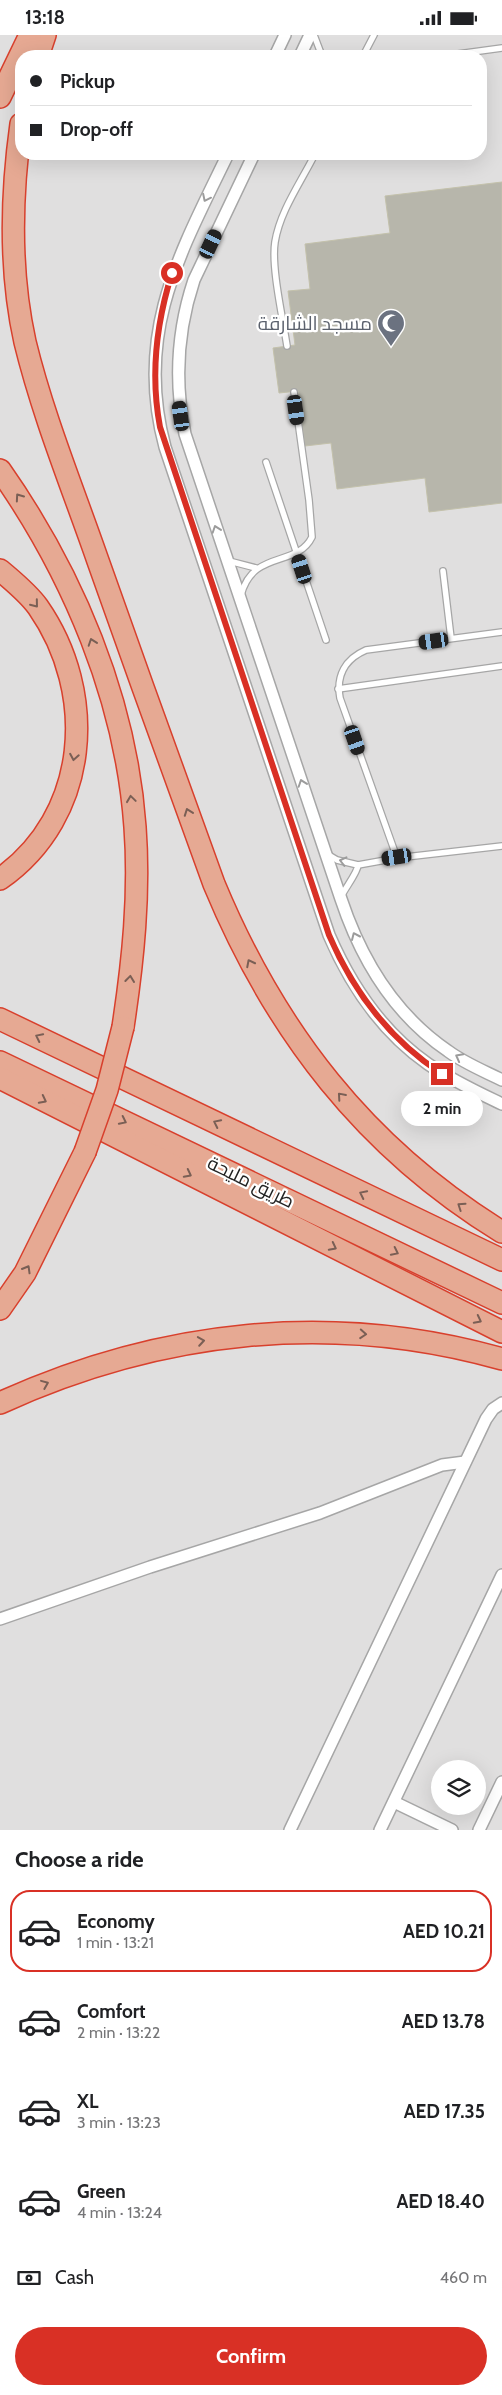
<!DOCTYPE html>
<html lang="en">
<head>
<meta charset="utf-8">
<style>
  :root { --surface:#fff; --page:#f6f6f6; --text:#202124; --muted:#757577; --line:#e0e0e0; --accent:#d93025 }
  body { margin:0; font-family:Cabin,Cairo,sans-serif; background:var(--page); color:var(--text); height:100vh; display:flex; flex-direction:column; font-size:19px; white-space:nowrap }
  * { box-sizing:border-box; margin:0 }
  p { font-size:16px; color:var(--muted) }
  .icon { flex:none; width:28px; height:28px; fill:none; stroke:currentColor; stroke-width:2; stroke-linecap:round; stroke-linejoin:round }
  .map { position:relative; height:1795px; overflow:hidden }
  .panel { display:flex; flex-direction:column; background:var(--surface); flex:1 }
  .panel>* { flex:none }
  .hud { position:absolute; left:15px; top:15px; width:472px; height:110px; border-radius:20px; box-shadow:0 5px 20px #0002; display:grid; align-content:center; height:110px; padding:0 15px; background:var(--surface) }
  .controls { position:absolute; left:431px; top:1725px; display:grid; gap:10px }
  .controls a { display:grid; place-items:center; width:55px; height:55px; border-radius:50%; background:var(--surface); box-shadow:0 5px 20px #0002; font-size:25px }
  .end { position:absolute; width:22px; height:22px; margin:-11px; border:6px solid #d93025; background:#fff; box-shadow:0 0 0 2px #fff }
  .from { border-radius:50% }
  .bubble { position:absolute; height:35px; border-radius:18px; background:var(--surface); box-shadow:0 5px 20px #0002; font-size:16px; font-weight:700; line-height:35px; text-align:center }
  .car { position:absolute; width:15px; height:30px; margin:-15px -8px; border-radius:6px; box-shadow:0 0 4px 1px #0007; background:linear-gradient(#222 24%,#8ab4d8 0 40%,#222 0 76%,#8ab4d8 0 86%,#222 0) }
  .hud b { display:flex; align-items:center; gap:18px; height:48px; font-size:19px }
  .hud b+b { border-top:1px solid var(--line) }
  .hud i { width:12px; height:12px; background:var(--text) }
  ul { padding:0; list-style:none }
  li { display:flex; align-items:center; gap:15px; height:82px; margin:0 10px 8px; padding:0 5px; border:2px solid transparent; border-radius:20px }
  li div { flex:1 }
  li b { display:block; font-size:19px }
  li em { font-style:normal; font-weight:700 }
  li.selected { border-color:var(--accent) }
  li>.icon { width:45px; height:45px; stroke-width:1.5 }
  h2 { padding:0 15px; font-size:22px; line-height:60px }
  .pay { display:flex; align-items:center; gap:12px; height:55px; padding:0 15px; font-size:19px }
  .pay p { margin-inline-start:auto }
  .action { display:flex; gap:10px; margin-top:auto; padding:10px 15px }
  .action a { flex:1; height:58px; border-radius:30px; background:var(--accent); color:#fff; font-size:20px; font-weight:700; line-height:58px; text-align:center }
  .status { display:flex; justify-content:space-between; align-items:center; height:35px; padding:0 25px; background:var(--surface); direction:ltr }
  .status svg { height:14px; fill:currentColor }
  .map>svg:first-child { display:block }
  .residential { fill:#e0dfdf; fill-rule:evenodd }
  .building { fill:#b7b6ab; stroke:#c3c1ab }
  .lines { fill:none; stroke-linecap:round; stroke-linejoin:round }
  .lane-casing { stroke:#a6a6a6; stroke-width:8 }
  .street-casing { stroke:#a6a6a6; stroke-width:14 }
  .highway-casing { stroke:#d8402d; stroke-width:24 }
  .lane { stroke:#fff; stroke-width:5.5 }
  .street { stroke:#fff; stroke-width:11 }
  .highway { stroke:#e6a993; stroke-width:21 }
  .highway-bridge-casing { stroke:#d8402d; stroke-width:24; stroke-linecap:butt }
  .highway-bridge { stroke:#e6a993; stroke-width:21 }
  .oneway { stroke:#9c9c9c }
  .oneway2 { stroke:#7a5f55 }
  .route { stroke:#d93025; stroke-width:6 }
  .labels { text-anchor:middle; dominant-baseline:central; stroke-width:4.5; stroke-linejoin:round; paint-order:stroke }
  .worship-label { font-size:19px; fill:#5b616d; stroke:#fff; text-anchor:end }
  .street-label { font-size:19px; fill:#222; stroke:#fff }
</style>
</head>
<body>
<div class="status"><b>13:18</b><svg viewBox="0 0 49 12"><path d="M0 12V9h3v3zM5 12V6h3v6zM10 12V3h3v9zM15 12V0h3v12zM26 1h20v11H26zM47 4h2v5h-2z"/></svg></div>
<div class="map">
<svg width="502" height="1795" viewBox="0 0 502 1795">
  <rect width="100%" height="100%" fill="#f0f1e9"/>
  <path class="residential" d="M0 0H502V1795H0ZM21 21H481V119H21ZM440 1734H478V1771H440Z"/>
  <path class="building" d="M502 147V468L429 477 425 443 337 454 331 408 305 411 298 356 279 358 273 313 295 310 288 256 310 254 305 209 390 198 385 161Z"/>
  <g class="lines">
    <g class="lane-casing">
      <g id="lane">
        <path d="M314 0 322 21"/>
        <path d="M363 21 374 0"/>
        <path d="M443 21 502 13"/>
        <path d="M287 311C283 284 271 232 275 207 280 176 301 147 315 119"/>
        <path d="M266 427 326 605"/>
        <path d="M229 526 256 533"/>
        <path d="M443 536 451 603"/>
        <path d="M241 560C253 514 297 533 312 502L309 465 294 357"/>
        <path d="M338 654 502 631"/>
        <path d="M327 819 337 825 358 830C358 837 345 853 341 862"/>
        <path d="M397 823 340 663C336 641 345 624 366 615L502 597"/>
        <path d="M358 830 397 823 502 811"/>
      </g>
    </g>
    <g class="street-casing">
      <g id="street">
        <path d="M275 21 285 0"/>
        <path d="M300 21 310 0"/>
        <path d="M228 119C180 218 134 298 165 412L329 900C351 951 382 997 428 1029 451 1045 477 1057 502 1069"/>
        <path d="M254 119 194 245C177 296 174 346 185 399L341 864C361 924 395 980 448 1016 464 1028 484 1036 502 1045"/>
        <path d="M0 1584 150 1532 320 1478 442 1430 465 1427"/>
        <path d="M394 1767 452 1795"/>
        <path d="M290 1795 486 1384 493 1374 502 1368"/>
        <path d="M380 1795 502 1540"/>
        <path d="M479 1795 502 1747"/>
      </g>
    </g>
    <g class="highway-casing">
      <g id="highway">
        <path d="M38 21 45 0"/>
        <path d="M0 62 30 0"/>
        <path d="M21 89C11 161 9 235 25 307 43 381 73 454 98 526 136 634 175 741 214 849 275 996 365 1113 502 1197"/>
        <path d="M0 435C73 539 126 664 135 792 140 859 133 926 123 992"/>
        <path d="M0 535C14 547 28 558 38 572 98 658 90 781 0 844"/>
        <path d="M0 984 502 1225"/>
        <path d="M0 1027 502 1268"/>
        <path d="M0 1043 502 1297"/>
        <path d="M0 1274 25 1238 85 1117"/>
        <path d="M0 1368C160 1295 331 1276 502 1324"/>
      </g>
    </g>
    <use href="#lane" class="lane"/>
    <use href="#street" class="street"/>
    <use href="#highway" class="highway"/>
    <g class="highway-bridge-casing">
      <path id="highway-bridge" d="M85 1117 107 1055 123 992"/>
    </g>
    <use href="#highway-bridge" class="highway-bridge"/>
  </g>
  <defs><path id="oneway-chevron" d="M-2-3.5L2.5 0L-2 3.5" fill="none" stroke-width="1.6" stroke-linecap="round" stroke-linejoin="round" transform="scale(1.25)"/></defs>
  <g class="oneway">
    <use href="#oneway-chevron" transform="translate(206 163) rotate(116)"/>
    <use href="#oneway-chevron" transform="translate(216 494) rotate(-109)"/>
    <use href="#oneway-chevron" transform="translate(302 748) rotate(-109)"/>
    <use href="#oneway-chevron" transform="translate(343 826) rotate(-166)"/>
    <use href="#oneway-chevron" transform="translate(355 901) rotate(-114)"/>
    <use href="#oneway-chevron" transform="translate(459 1022) rotate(-152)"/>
  </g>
  <g class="oneway2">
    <use href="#oneway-chevron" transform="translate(19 462) rotate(-125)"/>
    <use href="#oneway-chevron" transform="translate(35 569) rotate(51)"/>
    <use href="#oneway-chevron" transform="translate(92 607) rotate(-109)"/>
    <use href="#oneway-chevron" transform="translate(74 722) rotate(100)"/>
    <use href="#oneway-chevron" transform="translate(131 764) rotate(-98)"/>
    <use href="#oneway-chevron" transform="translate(188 777) rotate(-110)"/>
    <use href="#oneway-chevron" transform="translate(250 928) rotate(-117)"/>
    <use href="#oneway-chevron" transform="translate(130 944) rotate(-83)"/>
    <use href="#oneway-chevron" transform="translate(39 1002) rotate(-154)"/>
    <use href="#oneway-chevron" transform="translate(341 1061) rotate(-131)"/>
    <use href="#oneway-chevron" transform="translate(43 1065) rotate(27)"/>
    <use href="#oneway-chevron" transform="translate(123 1086) rotate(26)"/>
    <use href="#oneway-chevron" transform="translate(217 1088) rotate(-154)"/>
    <use href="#oneway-chevron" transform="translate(188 1139) rotate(27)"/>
    <use href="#oneway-chevron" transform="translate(363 1159) rotate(-154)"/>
    <use href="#oneway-chevron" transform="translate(461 1171) rotate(-146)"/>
    <use href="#oneway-chevron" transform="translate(333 1212) rotate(27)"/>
    <use href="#oneway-chevron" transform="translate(395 1217) rotate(26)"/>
    <use href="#oneway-chevron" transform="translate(27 1234) rotate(-60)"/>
    <use href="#oneway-chevron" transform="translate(478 1285) rotate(27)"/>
    <use href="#oneway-chevron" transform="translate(363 1299) rotate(4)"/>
    <use href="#oneway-chevron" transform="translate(201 1306) rotate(-9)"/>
    <use href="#oneway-chevron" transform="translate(45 1349) rotate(-22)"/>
  </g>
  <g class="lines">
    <path class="route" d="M172 238C156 289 150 339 160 392L329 900C354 958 390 1005 442 1039"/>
  </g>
  <defs>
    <g id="mosque-pin" transform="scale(1.4375)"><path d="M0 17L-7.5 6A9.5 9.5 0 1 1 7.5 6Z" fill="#6b7280" stroke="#fff"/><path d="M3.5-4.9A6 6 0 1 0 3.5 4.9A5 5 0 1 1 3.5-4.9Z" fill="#fff"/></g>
  </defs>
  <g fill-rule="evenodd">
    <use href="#mosque-pin" x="391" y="288"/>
  </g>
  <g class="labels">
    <g class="worship-label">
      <text x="372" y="288">مسجد الشارقة</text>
    </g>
    <g class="street-label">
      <text transform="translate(251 1147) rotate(26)">طريق مليحة</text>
    </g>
  </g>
</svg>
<div class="controls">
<a><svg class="icon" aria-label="layers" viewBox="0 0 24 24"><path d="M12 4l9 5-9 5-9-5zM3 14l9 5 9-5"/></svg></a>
</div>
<i class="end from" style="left:172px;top:238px"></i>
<i class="end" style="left:442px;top:1039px"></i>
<div class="bubble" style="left:401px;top:1056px;width:82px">2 min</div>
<i class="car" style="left:211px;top:209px;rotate:25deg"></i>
<i class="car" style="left:296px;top:375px;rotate:172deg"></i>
<i class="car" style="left:181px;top:381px;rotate:352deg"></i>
<i class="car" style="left:302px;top:534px;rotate:342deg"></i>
<i class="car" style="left:434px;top:606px;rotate:262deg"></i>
<i class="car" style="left:355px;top:705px;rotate:161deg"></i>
<i class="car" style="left:397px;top:822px;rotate:261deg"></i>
<div class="hud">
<b><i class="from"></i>Pickup</b>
<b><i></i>Drop-off</b>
</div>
</div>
<section class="panel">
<h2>Choose a ride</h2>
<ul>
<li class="selected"><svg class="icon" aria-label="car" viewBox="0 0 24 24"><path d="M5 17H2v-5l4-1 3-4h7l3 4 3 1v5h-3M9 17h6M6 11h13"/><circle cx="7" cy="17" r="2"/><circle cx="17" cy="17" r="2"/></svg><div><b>Economy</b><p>1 min · 13:21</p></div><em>AED 10.21</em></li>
<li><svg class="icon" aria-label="car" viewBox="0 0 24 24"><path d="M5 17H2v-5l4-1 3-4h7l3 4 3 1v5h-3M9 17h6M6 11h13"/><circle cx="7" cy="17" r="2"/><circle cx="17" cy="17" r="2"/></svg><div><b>Comfort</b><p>2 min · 13:22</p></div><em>AED 13.78</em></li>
<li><svg class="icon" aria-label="car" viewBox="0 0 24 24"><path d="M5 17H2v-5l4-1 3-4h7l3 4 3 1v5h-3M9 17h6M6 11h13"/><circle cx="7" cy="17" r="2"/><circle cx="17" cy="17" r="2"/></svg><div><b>XL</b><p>3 min · 13:23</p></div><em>AED 17.35</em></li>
<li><svg class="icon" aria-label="car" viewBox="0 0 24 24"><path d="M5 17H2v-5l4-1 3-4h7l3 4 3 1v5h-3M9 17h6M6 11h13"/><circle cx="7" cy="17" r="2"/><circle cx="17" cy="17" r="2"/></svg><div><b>Green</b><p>4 min · 13:24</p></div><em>AED 18.40</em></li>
</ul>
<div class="pay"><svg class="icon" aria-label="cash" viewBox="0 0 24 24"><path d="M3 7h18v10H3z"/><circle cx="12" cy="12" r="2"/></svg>Cash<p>460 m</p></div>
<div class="action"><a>Confirm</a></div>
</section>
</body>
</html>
